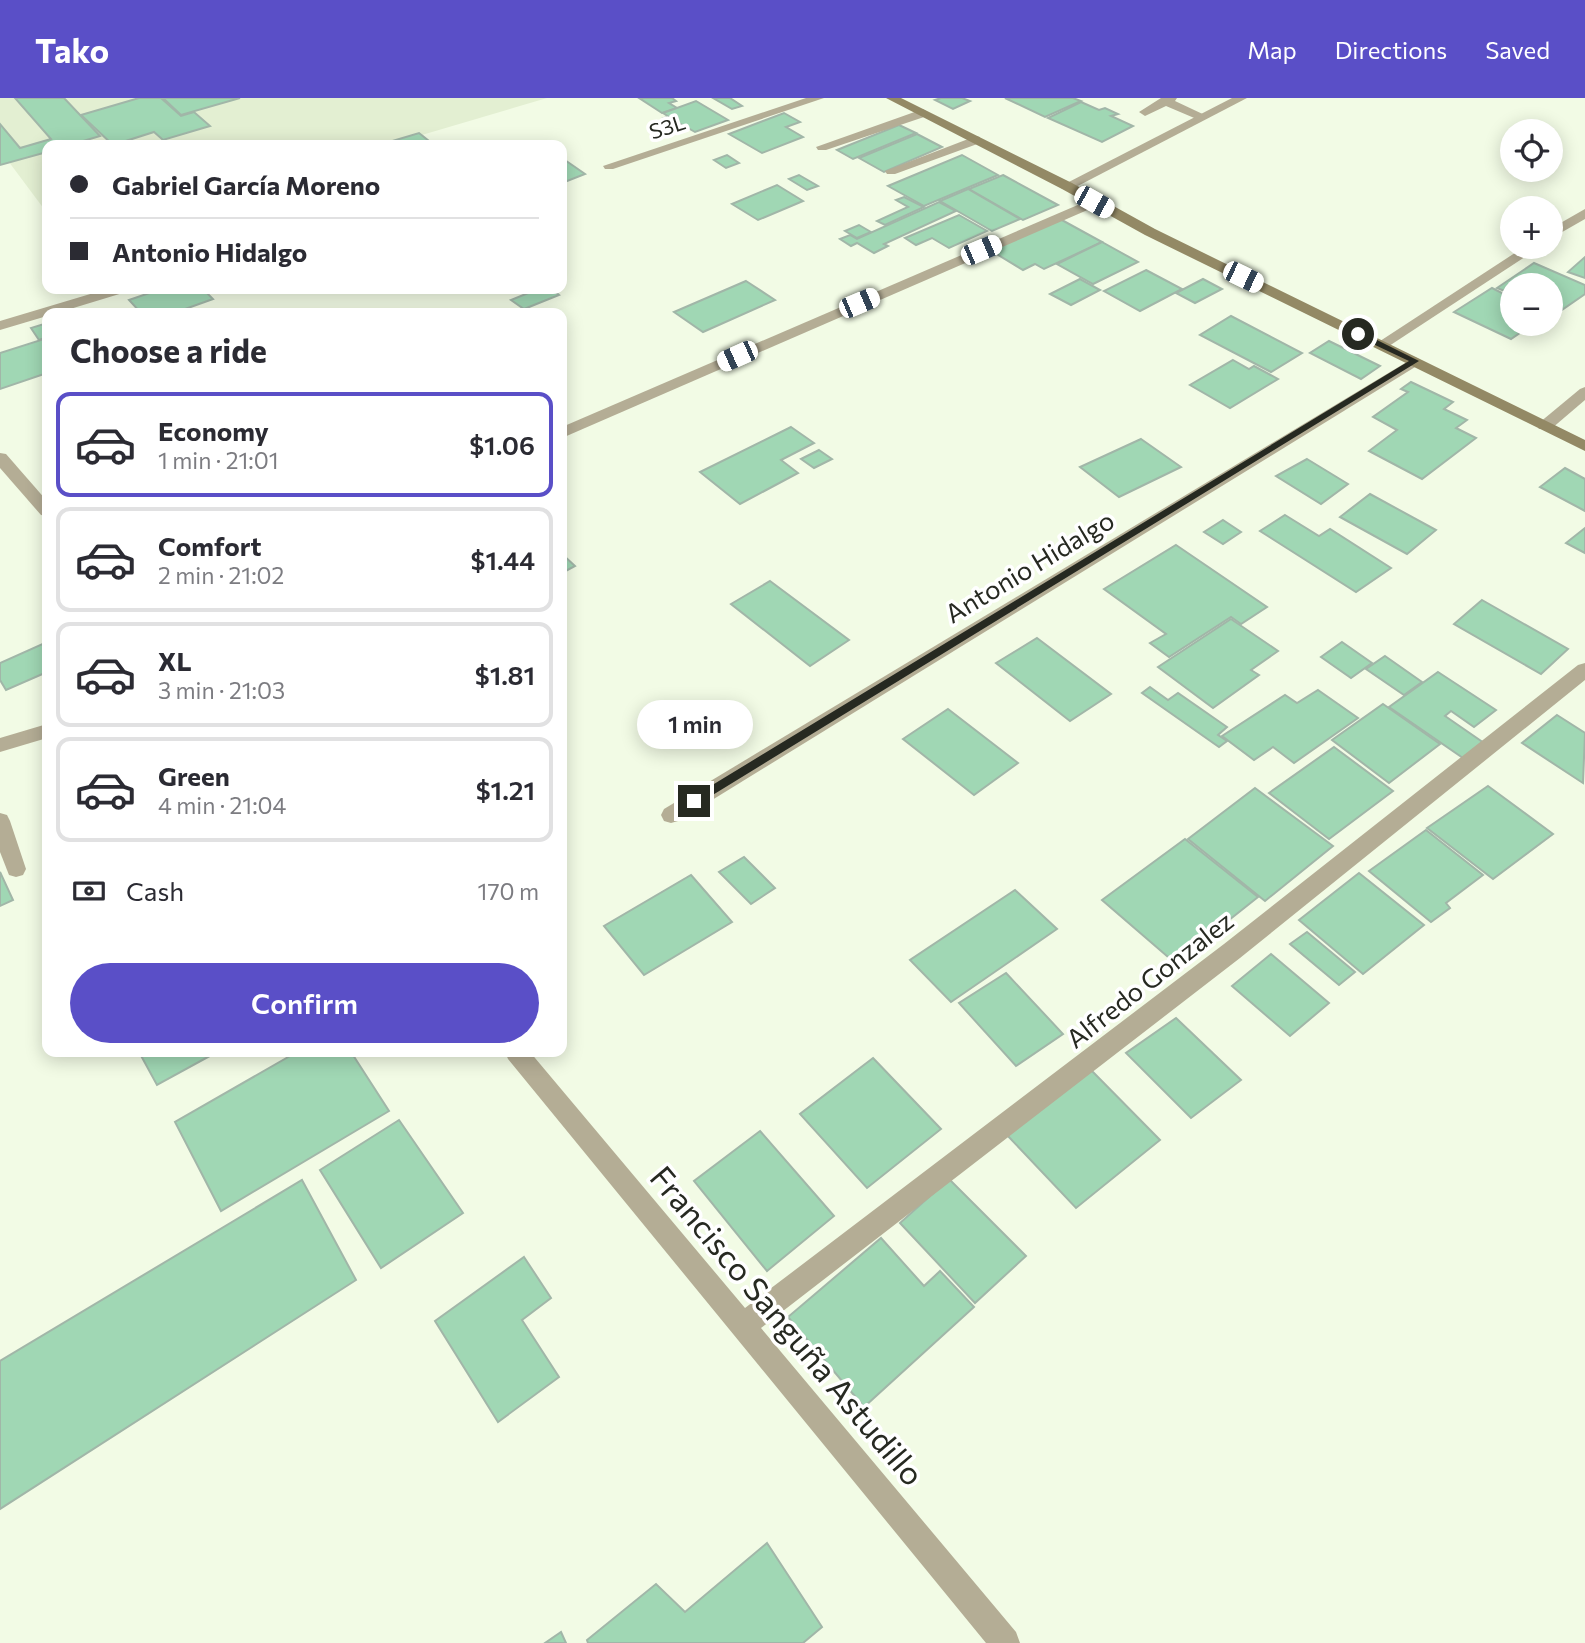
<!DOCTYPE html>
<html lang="en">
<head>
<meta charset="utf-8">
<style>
  :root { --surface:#fff; --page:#f7f7f7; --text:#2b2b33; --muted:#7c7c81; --line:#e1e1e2; --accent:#5a4fc7 }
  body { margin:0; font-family:Commissioner,sans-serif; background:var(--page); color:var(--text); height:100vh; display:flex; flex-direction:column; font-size:26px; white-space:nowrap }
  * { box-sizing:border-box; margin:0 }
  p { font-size:23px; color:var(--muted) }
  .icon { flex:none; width:38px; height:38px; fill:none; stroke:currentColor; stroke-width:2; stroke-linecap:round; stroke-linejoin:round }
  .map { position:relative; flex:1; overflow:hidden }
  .sheet { position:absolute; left:42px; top:210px; width:525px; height:749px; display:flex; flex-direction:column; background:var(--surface); border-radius:14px; box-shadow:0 4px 18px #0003 }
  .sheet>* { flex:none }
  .top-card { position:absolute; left:42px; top:42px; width:525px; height:154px; border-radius:14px; box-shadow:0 4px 18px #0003; display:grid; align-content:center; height:154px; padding:0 28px; background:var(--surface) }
  .fabs { position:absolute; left:1500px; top:21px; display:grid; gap:14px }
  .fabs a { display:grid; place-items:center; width:63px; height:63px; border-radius:50%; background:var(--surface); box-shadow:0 4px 18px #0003; font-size:35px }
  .end { position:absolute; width:32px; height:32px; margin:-16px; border:9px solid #262921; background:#fff; box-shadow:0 0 0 4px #fff }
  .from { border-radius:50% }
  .bubble { position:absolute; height:49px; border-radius:24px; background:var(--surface); box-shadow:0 4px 18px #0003; font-size:23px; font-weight:600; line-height:49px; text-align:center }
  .car { position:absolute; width:21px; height:42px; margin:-21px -10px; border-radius:9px; box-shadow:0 0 5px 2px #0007; background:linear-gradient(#fff 24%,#345 0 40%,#fff 0 76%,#345 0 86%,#fff 0) }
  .top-card b { display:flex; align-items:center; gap:24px; height:66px; font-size:26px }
  .top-card b+b { border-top:2px solid var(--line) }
  .top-card i { width:18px; height:18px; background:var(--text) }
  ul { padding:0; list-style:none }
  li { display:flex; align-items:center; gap:21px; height:105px; margin:0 14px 10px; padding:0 14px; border:4px solid var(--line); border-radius:14px }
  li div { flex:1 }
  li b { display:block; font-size:26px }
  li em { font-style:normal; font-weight:600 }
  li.active { border-color:var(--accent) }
  li>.icon { width:63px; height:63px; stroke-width:1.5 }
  h2 { padding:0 28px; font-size:32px; line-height:84px }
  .pay { display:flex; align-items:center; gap:18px; height:77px; padding:0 28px; font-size:26px }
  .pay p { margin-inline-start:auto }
  .action { display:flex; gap:14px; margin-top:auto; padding:14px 28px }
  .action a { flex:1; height:80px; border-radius:42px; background:var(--accent); color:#fff; font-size:28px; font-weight:600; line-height:80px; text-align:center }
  header { display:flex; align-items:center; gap:42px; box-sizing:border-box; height:98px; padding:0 35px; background:var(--accent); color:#fff }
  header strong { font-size:33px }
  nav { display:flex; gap:38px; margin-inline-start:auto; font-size:24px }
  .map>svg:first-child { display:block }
  .built { fill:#e3efd2 }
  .building { fill:#a0d7b4; stroke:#a1b6a8; stroke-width:2 }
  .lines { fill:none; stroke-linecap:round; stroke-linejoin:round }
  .lane { fill:#b4ad95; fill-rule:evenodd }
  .street { fill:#b4ad95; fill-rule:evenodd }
  .secondary { fill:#938965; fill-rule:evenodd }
  .route { fill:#262921 }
  .labels { text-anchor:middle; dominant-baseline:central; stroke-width:7; stroke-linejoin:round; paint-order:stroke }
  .far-street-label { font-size:21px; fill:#262921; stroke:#fff }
  .street-label { font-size:26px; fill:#262921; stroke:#fff }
  .near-street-label { font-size:32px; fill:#262921; stroke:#fff }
</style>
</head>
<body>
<header>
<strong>Tako</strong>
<nav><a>Map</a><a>Directions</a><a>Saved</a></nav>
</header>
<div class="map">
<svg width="1585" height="1545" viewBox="0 0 1585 1545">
  <rect width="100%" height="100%" fill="#f2fbe5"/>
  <path class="built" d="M0 0H547L388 47H47V115L0 52Z"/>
  <g class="building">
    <path d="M15 0H64L100 38 70 47H47V54L0 67V26L20 50 51 41Z"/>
    <path d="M139 0H161L181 18 194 14 210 28 163 42 154 34 113 47 81 17Z"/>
    <path d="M163 0H240L181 17Z"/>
    <path d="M639 0H672L676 3 669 5 677 10 662 15Z"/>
    <path d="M713 0H730L742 8 732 11Z"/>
    <path d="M941 0H962L970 3 953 11 935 2Z"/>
    <path d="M1005 0H1073L1081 3 1045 19Z"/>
    <path d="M696 3 728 22 695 34 681 26 676 28 664 20 669 19 663 15Z"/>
    <path d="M1081 4 1099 12 1105 10 1118 16 1111 18 1133 28 1102 44 1048 20Z"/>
    <path d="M784 15 800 24 786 29 803 39 762 55 729 36Z"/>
    <path d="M899 27 916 35 853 61 837 52Z"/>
    <path d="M419 35 434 47H379Z"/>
    <path d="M917 36 942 49 884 74 859 60Z"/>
    <path d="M727 57 739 65 726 70 714 62Z"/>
    <path d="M962 57 998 77 924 108 888 88Z"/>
    <path d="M562 60 585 76 562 85Z"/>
    <path d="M799 77 818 88 807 92 789 81Z"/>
    <path d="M1003 77 1058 107 1023 122 969 91Z"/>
    <path d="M777 87 803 103 758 122 732 106Z"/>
    <path d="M968 91 1020 121 992 133 940 103Z"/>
    <path d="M904 99 924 109 885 127 877 123 908 109 896 102Z"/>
    <path d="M939 104 956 113 884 146 888 148 874 155 857 145 851 148 840 141 850 137 857 141Z"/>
    <path d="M959 117 987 133 949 150 932 140 916 147 905 140Z"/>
    <path d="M1060 121 1102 144 1044 171 1035 166 1023 172 990 152Z"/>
    <path d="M859 127 871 134 857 140 845 133Z"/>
    <path d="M1102 144 1138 164 1093 186 1057 166Z"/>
    <path d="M1585 159V180L1568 174Z"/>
    <path d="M1534 165 1585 187V196L1556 216 1550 213V187H1512V196L1497 190Z"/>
    <path d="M1146 172 1182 191 1140 213 1104 193Z"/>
    <path d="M1080 181 1100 192 1071 207 1050 196Z"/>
    <path d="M1203 181 1222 191 1195 205 1176 195Z"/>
    <path d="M746 183 775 202 703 234 674 214Z"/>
    <path d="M1492 190 1512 200V203L1502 210 1512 215V226H1533L1511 241 1454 214Z"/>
    <path d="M161 191H203L213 201 174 215H141L129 202Z"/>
    <path d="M538 191H551L559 197 524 211 511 202Z"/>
    <path d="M1231 218 1302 255 1271 274 1200 237Z"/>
    <path d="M47 225V239L39 242 31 230Z"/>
    <path d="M47 240V275L0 291V255Z"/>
    <path d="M1329 243 1380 268 1361 281 1310 255Z"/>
    <path d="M1233 262 1249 271 1254 268 1278 281 1230 310 1190 287Z"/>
    <path d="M1411 284 1453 304 1444 311 1467 322 1456 330 1476 340 1422 381 1369 353 1397 332 1373 319 1408 294 1401 291Z"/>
    <path d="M791 329 814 345 781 362 798 375 740 406 700 374Z"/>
    <path d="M1141 341 1181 369 1119 399 1080 369Z"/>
    <path d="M819 352 832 361 814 370 801 361Z"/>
    <path d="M1307 361 1348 386 1321 406 1276 378Z"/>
    <path d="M1565 370 1585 381V413L1540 389Z"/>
    <path d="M1370 396 1436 432 1407 456 1340 419Z"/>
    <path d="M1285 417 1319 438 1330 431 1391 470 1356 494 1260 433Z"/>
    <path d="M1223 422 1241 434 1223 446 1204 434Z"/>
    <path d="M1585 430V455L1566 445Z"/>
    <path d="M1176 447 1267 509 1241 526 1231 519 1169 559 1150 545 1166 536 1104 491Z"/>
    <path d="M562 456 575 468 562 475Z"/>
    <path d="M770 483 849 542 810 568 731 506Z"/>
    <path d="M1482 502 1568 551 1541 576 1454 526Z"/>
    <path d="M1231 521 1278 553 1251 572 1259 577 1213 610 1158 569Z"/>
    <path d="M1037 540 1111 596 1070 623 996 565Z"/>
    <path d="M47 544V574L6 592 0 582V565Z"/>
    <path d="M1342 544 1372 565 1351 580 1321 559Z"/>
    <path d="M1385 558 1422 584 1404 597 1366 571Z"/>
    <path d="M1438 574 1496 612 1474 629 1451 613 1445 618 1484 645 1463 660 1389 609Z"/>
    <path d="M1150 589 1168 602 1178 595 1227 629 1218 637 1227 643 1219 649 1142 595Z"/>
    <path d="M1318 592 1358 620 1294 665 1273 649 1254 662 1222 638 1285 597 1297 605Z"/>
    <path d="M1383 606 1440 646 1389 685 1332 642Z"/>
    <path d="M948 611 1018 665 974 697 903 641Z"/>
    <path d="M1557 617 1585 635 1583 685 1522 645Z"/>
    <path d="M1334 649 1393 693 1329 741 1269 695Z"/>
    <path d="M1488 688 1553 736 1493 781 1427 730Z"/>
    <path d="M1255 690 1333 748 1265 803 1188 741Z"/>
    <path d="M1426 732 1483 777 1446 805 1450 810 1431 824 1369 773Z"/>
    <path d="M1185 741 1258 799 1175 865 1102 802Z"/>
    <path d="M744 759 775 790 751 806 719 774Z"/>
    <path d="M0 774 13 802 0 808Z"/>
    <path d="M1359 775 1424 827 1363 876 1299 822Z"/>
    <path d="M691 777 732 824 644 877 604 828Z"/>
    <path d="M1015 792 1057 831 951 904 910 862Z"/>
    <path d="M1307 834 1355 874 1339 887 1290 846Z"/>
    <path d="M1271 856 1329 905 1290 938 1232 888Z"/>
    <path d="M1006 875 1063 936 1016 968 959 905Z"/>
    <path d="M1176 920 1241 982 1191 1020 1126 955Z"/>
    <path d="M139 954H217L157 987Z"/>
    <path d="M297 954H351L389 1013 221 1113 175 1024Z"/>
    <path d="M873 960 941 1031 867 1090 800 1016Z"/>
    <path d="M1091 972 1160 1042 1076 1110 1007 1037Z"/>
    <path d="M399 1022 463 1115 381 1170 320 1072Z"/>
    <path d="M760 1033 834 1118 767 1173 694 1083Z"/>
    <path d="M949 1081 1026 1158 975 1205 900 1125Z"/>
    <path d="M302 1082 356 1182 0 1411V1263Z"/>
    <path d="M881 1140 924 1188 940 1173 974 1209 864 1309 788 1219Z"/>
    <path d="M524 1159 551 1200 522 1222 559 1279 498 1324 435 1223Z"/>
    <path d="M767 1445 822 1529 803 1545H588L587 1542 656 1486 685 1514Z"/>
    <path d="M561 1534 566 1545H545Z"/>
  </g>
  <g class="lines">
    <g class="lane">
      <path d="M806 0H824L613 71H605L603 68Z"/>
      <path d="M1177 0 1175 3 1209 19 1199 22 1166 8 1145 18 1139 14 1161 0Z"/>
      <path d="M923 11 929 15 927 18 826 52H818L816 49Z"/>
      <path d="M976 38 980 39V45L895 76H887L885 73Z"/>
      <path d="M107 191H128L126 194 57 215H47V218L0 232V223Z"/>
      <path d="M1585 289V302L1551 331H1539L1537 328 1539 325 1580 291Z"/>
      <path d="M47 626V640L0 654V640Z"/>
      <path d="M0 715 7 717 10 723 26 771 23 777 16 779 9 777 0 754Z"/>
    </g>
    <g class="street">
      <path d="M1232 0H1247L1072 91H1062L1061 88Z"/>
      <path d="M1094 100 1099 101V107L562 340V329Z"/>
      <path d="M1585 111V121L1550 141V131Z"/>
      <path d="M1524 149H1540L1386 250 1381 251 1374 247Z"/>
      <path d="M1415 259 1422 263 1420 266 678 723 671 725 664 723 661 717 664 711Z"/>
      <path d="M0 355 6 356 47 403V418L41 417 0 370Z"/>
      <path d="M1585 565V582L1240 860 761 1230 1016 1534 1020 1545H986L508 961 505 954H530L745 1210 1224 846 1578 567Z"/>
    </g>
    <path class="secondary" d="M886 0H901L1072 85 1155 131 1585 342V353L1145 137 1062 91Z"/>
  </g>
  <path class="route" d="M1356 234H1361L1419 263 698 706H691V700L1409 263 1356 238Z"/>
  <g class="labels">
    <g class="far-street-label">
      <text transform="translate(667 28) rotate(-18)">S3L</text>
    </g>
    <g class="street-label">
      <text transform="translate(1029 468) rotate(-31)">Antonio Hidalgo</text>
      <text transform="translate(1149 881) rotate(-38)">Alfredo Gonzalez</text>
    </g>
    <g class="near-street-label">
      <text transform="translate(788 1227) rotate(50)">Francisco Sanguña Astudillo</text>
    </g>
  </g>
</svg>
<div class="fabs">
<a><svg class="icon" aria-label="locate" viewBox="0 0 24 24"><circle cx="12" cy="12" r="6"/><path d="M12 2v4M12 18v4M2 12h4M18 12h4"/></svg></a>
<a>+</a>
<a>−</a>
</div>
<i class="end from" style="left:1358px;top:236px"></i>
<i class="end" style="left:694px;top:703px"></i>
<div class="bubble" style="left:637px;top:602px;width:116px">1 min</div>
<i class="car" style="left:1094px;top:104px;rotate:119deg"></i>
<i class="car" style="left:981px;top:152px;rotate:67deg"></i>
<i class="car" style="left:1243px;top:179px;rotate:116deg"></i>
<i class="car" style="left:859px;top:205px;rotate:67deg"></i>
<i class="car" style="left:737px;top:258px;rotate:246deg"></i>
<div class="top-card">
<b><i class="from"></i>Gabriel García Moreno</b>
<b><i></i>Antonio Hidalgo</b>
</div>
<section class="sheet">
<h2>Choose a ride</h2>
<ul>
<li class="active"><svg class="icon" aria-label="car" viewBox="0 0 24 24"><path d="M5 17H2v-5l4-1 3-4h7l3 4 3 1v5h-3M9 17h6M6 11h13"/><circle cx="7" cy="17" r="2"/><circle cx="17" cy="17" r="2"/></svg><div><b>Economy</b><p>1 min · 21:01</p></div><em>$1.06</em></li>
<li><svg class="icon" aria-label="car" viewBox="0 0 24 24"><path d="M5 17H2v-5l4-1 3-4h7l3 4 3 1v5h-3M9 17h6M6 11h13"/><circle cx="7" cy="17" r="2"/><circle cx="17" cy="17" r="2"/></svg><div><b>Comfort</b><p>2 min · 21:02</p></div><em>$1.44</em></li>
<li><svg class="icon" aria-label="car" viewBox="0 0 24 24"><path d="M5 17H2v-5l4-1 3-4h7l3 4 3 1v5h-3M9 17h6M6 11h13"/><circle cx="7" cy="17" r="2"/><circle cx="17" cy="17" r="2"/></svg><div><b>XL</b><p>3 min · 21:03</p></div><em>$1.81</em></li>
<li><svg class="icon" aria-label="car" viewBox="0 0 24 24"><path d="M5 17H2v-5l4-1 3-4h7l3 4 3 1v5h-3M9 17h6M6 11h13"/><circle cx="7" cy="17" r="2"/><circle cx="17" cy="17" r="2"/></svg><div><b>Green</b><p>4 min · 21:04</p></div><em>$1.21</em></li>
</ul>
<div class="pay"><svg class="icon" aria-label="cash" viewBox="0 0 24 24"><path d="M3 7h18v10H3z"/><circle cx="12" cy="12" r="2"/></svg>Cash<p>170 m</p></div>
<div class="action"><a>Confirm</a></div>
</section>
</div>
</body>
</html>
